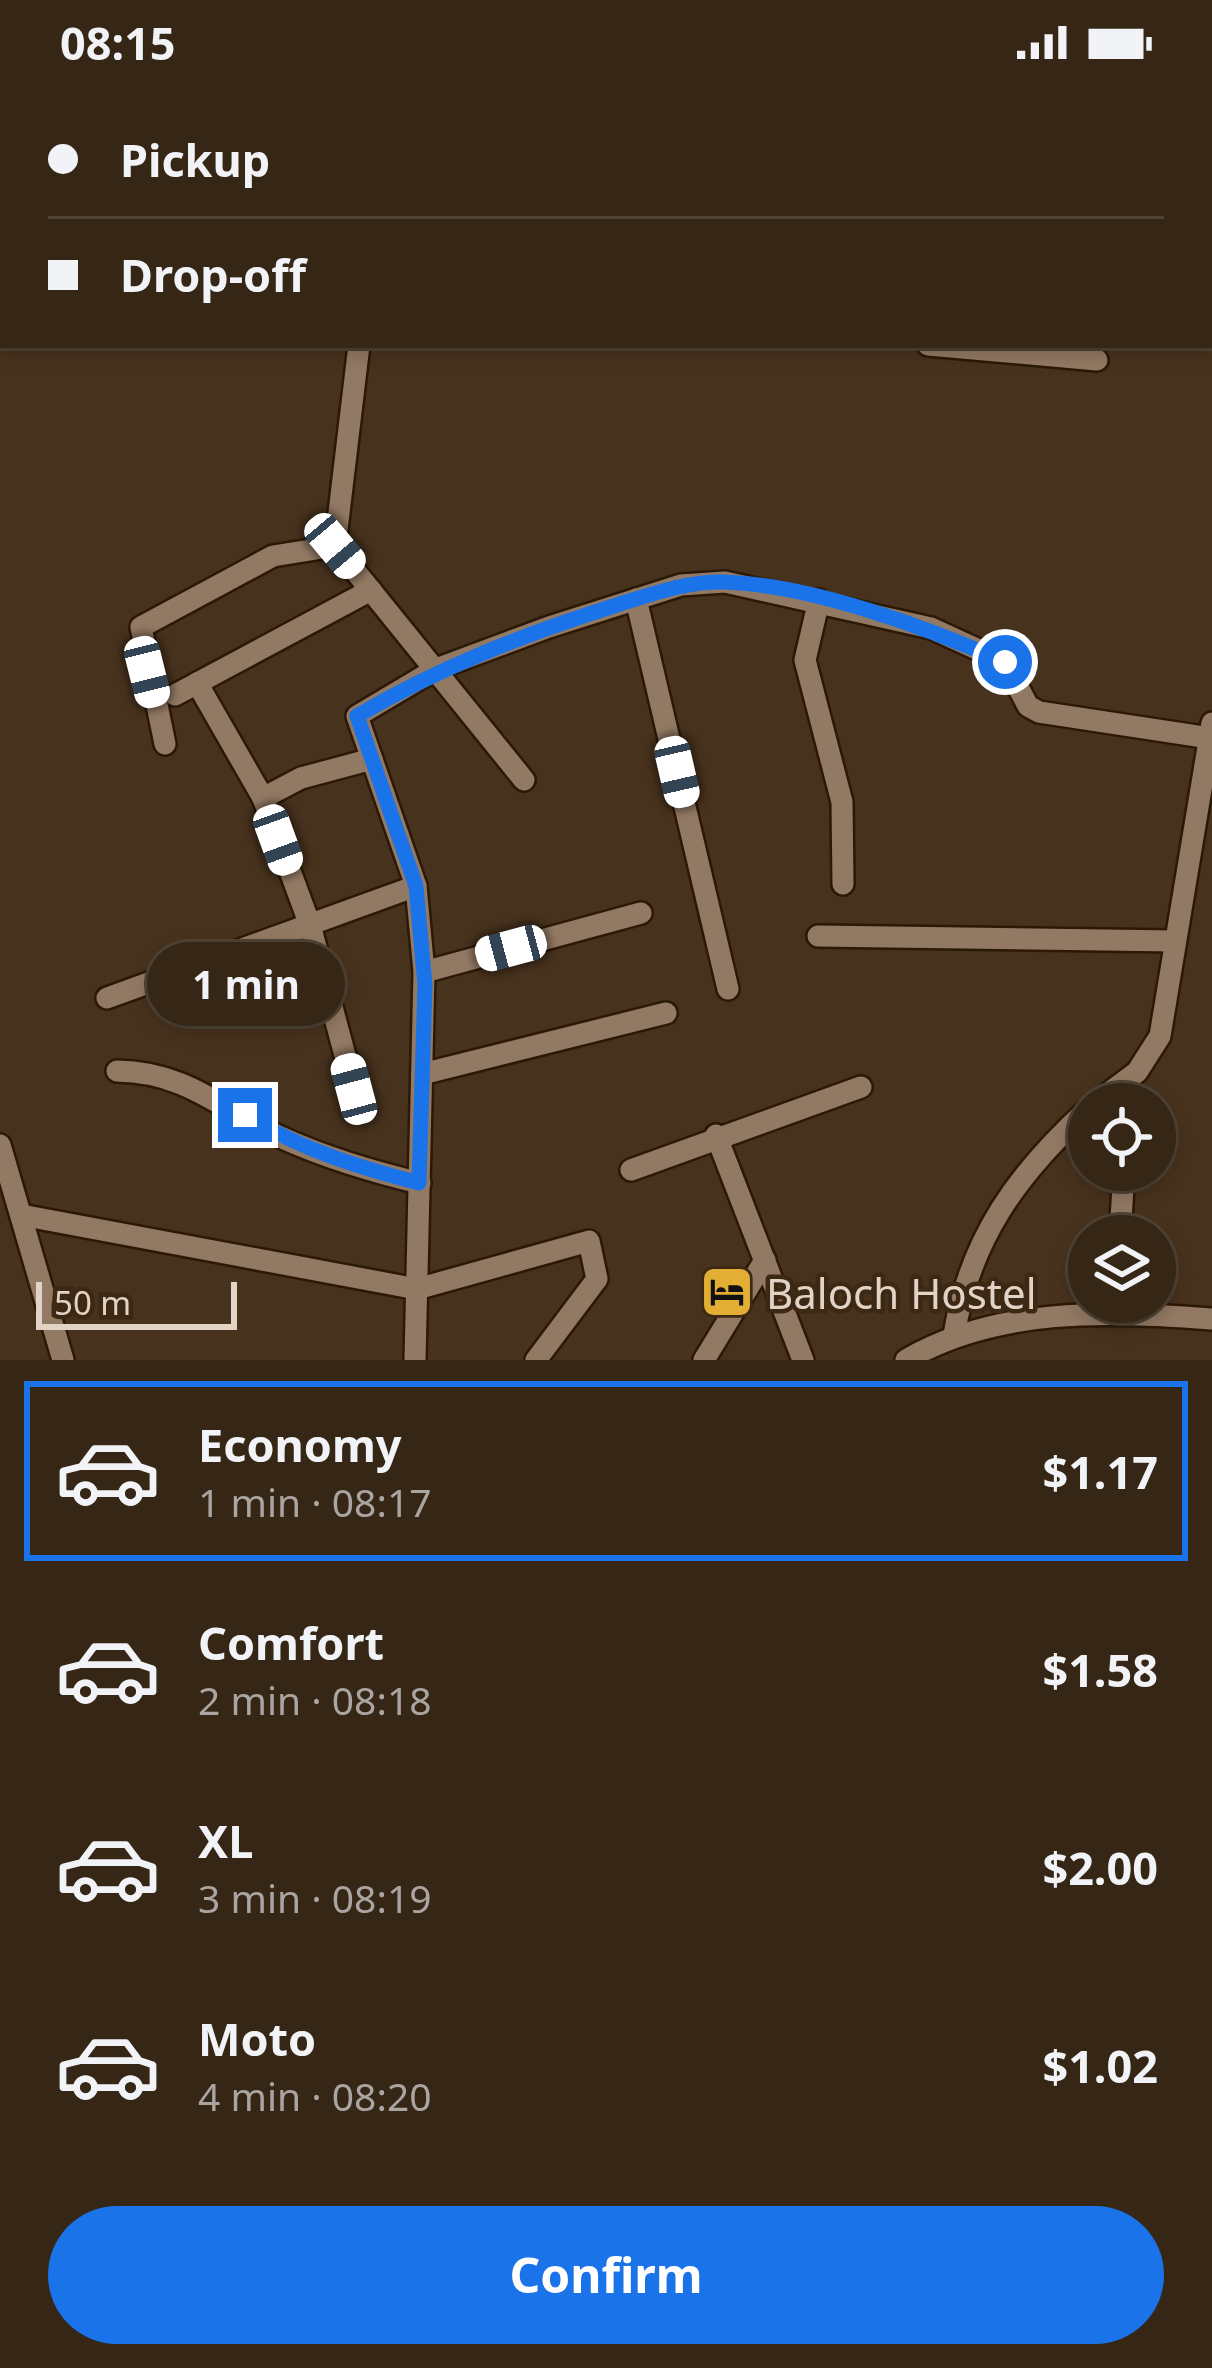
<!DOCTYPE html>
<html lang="en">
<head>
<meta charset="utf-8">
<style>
  :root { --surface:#352616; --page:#403223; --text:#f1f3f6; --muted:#aaa5a1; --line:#4f4335; --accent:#1a73e8 }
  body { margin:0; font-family:"Noto Sans",sans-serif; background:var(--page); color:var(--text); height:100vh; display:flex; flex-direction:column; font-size:45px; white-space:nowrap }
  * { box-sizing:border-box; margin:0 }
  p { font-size:39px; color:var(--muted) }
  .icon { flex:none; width:66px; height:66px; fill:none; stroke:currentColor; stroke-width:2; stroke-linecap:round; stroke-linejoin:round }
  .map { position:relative; height:1276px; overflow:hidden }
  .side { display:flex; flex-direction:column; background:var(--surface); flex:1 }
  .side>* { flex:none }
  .guide { position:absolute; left:0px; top:0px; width:1212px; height:264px; box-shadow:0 6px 18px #0003,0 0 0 3px var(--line); display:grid; align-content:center; height:264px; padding:0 48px; background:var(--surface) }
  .tools { position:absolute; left:1068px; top:999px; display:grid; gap:24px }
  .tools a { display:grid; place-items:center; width:108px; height:108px; border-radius:50%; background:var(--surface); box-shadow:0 6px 18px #0003,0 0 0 3px var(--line); font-size:60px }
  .scale { position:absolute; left:36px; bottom:30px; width:201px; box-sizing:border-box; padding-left:12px; border:6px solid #e1d4c7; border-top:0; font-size:33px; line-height:42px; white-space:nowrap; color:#e1d4c7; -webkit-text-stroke:9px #3c2813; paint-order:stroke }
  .end { position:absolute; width:54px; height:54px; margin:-27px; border:15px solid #1a73e8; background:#fff; box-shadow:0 0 0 6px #fff }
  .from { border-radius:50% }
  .bubble { position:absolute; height:84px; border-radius:42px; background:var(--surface); box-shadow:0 6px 18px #0003,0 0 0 3px var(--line); font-size:39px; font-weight:700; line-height:84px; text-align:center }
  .car { position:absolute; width:36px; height:72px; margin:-36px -18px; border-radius:15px; box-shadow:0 0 9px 3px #0007; background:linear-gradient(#fff 24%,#345 0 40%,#fff 0 76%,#345 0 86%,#fff 0) }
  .guide b { display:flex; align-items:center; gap:42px; height:114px; font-size:45px }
  .guide b+b { border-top:3px solid var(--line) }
  .guide i { width:30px; height:30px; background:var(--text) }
  ul { padding:21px 0 0; list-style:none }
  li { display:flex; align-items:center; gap:36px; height:180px; margin:0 24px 18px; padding:0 24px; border:6px solid transparent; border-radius:0px }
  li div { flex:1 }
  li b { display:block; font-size:45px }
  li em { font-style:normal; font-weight:700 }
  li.active { border-color:var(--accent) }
  li>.icon { width:108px; height:108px; stroke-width:1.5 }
  .action { display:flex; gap:24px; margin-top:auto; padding:24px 48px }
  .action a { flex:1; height:138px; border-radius:72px; background:var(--accent); color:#fff; font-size:48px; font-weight:700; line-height:138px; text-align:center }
  .status { display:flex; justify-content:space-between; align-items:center; height:84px; padding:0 60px; background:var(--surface); direction:ltr }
  .status svg { height:33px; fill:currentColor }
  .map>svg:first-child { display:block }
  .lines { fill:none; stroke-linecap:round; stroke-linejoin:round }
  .minor-casing { stroke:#2c1905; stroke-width:26 }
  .minor { stroke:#927963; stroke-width:21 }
  .route { stroke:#1a73e8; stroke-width:15 }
  .labels { text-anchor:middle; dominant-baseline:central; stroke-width:9; stroke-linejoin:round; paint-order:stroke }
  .poi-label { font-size:42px; fill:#e1d4c7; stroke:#3c2813; text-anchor:start }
</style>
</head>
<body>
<div class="status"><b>08:15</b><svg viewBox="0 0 49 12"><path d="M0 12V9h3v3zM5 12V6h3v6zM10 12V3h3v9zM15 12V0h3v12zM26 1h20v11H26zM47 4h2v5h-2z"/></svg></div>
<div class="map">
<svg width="1212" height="1276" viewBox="0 0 1212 1276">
  <rect width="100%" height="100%" fill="#47321d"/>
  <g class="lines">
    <g class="minor-casing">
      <g id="minor">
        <path d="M195 0 199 3"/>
        <path d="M139 3 142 0"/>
        <path d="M389 3V0"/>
        <path d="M863 3 864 0"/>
        <path d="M0 94 3 92"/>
        <path d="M359 261 335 462 524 696"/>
        <path d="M928 261 1097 276"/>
        <path d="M636 515 728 905"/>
        <path d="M819 516 805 576 842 718 843 800"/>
        <path d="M197 599 263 714 310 841 354 1005"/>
        <path d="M175 611 371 506"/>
        <path d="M165 660 141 543 273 472 335 462"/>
        <path d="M263 714 301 694 372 675"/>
        <path d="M818 852 1175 857"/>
        <path d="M424 888 641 829"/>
        <path d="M107 914 416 802"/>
        <path d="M117 987C190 988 225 1029 287 1056 330 1075 374 1088 420 1099"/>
        <path d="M422 990 666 929"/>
        <path d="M1094 1020 1137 988 1160 952 1212 639"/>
        <path d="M716 1051 803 1276"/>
        <path d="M0 1061 63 1276"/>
        <path d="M631 1086 861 1003"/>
        <path d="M21 1131 417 1205 589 1157 597 1195 536 1276"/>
        <path d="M1120 1152 1124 1086"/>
        <path d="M954 1251C970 1154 1018 1089 1089 1024"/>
        <path d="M415 1276 424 888 416 802 357 632 436 585 549 543 681 501 725 498 931 544 1005 578 1028 622 1039 628 1210 654"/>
        <path d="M704 1276 765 1176"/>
        <path d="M906 1276C997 1223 1109 1227 1212 1235"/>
      </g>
    </g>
    <use href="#minor" class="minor"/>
  </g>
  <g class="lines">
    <path class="route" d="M245 1031C300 1065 357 1083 419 1099L425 901 416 802 357 632C440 583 525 550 617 521 652 510 687 497 724 498 811 501 926 543 1005 578"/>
  </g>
  <defs>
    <g id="hotel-square" transform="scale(2.7)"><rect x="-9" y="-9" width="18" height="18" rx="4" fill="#e2af34" stroke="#3c2813"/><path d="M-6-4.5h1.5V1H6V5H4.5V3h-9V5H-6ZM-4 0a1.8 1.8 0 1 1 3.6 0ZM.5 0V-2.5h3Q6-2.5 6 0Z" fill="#111"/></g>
  </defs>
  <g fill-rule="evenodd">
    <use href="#hotel-square" x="727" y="1208"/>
  </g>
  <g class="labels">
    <g class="poi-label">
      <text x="766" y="1208">Baloch Hostel</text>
    </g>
  </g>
</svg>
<div class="tools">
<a><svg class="icon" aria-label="locate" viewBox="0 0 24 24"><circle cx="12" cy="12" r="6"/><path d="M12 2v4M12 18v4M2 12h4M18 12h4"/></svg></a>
<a><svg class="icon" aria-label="layers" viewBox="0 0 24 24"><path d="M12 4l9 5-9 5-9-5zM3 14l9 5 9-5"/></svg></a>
</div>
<div class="scale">50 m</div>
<i class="end from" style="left:1005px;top:578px"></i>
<i class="end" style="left:245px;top:1031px"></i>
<div class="bubble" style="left:147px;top:858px;width:198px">1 min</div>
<i class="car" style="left:335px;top:462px;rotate:140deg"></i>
<i class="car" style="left:147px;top:588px;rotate:166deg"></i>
<i class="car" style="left:677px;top:688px;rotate:167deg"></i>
<i class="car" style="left:278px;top:756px;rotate:160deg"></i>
<i class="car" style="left:511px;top:864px;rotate:255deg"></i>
<i class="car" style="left:354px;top:1005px;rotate:345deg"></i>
<div class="guide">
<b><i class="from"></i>Pickup</b>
<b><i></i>Drop-off</b>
</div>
</div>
<section class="side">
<ul>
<li class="active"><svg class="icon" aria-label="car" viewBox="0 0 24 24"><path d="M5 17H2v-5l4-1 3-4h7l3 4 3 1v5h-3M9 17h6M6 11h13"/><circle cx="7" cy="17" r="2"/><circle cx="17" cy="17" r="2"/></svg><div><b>Economy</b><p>1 min · 08:17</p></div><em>$1.17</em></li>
<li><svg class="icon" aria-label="car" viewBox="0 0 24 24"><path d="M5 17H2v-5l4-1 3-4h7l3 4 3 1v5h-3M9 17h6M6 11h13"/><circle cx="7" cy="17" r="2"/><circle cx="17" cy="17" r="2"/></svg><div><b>Comfort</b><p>2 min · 08:18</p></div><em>$1.58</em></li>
<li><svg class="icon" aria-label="car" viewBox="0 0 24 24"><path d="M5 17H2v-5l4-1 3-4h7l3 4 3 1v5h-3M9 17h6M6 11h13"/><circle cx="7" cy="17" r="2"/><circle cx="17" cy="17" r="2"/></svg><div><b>XL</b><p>3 min · 08:19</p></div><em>$2.00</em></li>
<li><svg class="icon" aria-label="car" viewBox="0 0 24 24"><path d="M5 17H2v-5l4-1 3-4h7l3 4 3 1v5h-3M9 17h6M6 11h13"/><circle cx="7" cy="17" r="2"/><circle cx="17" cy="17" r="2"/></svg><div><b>Moto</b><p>4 min · 08:20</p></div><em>$1.02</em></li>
</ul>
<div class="action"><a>Confirm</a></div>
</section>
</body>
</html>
